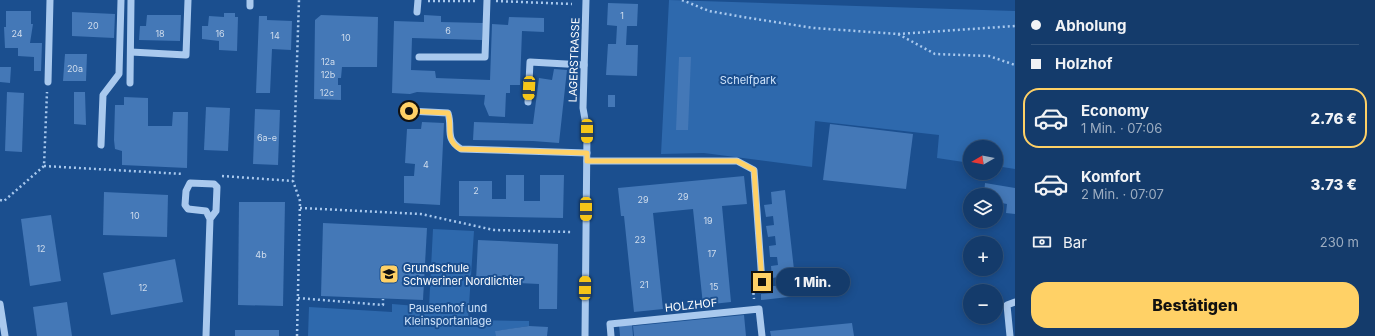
<!DOCTYPE html>
<html lang="de">
<head>
<meta charset="utf-8">
<style>
  :root { --surface:#143b6b; --page:#214673; --text:#f1f3f6; --muted:#9dadc1; --line:#33557e; --accent:#ffd166 }
  body { margin:0; font-family:Inter,sans-serif; background:var(--page); color:var(--text); height:100vh; display:flex; flex-direction:column; font-size:15px; white-space:nowrap }
  * { box-sizing:border-box; margin:0 }
  p { font-size:13px; color:var(--muted) }
  .icon { flex:none; width:22px; height:22px; fill:none; stroke:currentColor; stroke-width:2; stroke-linecap:round; stroke-linejoin:round }
  .map { position:relative; flex:1; overflow:hidden }
  .side { display:flex; flex-direction:column; background:var(--surface); width:360px }
  .side>* { flex:none }
  .banner { display:grid; align-content:center; height:88px; padding:0 16px; background:var(--surface) }
  .needle { width:26px; rotate:261deg }
  .buttons { position:absolute; left:963px; top:140px; display:grid; gap:8px }
  .buttons a { display:grid; place-items:center; width:40px; height:40px; border-radius:50%; background:var(--surface); box-shadow:0 2px 10px #0003,0 0 0 1px var(--line); font-size:20px }
  .end { position:absolute; width:18px; height:18px; margin:-9px; border:5px solid #ffd166; background:#111; box-shadow:0 0 0 2px #111 }
  .from { border-radius:50% }
  .bubble { position:absolute; height:28px; border-radius:14px; background:var(--surface); box-shadow:0 2px 10px #0003,0 0 0 1px var(--line); font-size:13px; font-weight:800; line-height:28px; text-align:center }
  .car { position:absolute; width:12px; height:24px; margin:-12px -6px; border-radius:5px; box-shadow:0 0 3px 1px #0007; background:linear-gradient(#f5c518 24%,#345 0 40%,#f5c518 0 76%,#345 0 86%,#f5c518 0) }
  .banner b { display:flex; align-items:center; gap:14px; height:38px; font-size:15px }
  .banner b+b { border-top:1px solid var(--line) }
  .banner i { width:10px; height:10px; background:var(--text) }
  ul { padding:0; list-style:none }
  li { display:flex; align-items:center; gap:12px; height:60px; margin:0 8px 6px; padding:0 8px; border:2px solid transparent; border-radius:16px }
  li div { flex:1 }
  li b { display:block; font-size:15px }
  li em { font-style:normal; font-weight:800 }
  li.on { border-color:var(--accent) }
  li>.icon { width:36px; height:36px; stroke-width:1.5 }
  .pay { display:flex; align-items:center; gap:10px; height:44px; padding:0 16px; font-size:15px }
  .pay p { margin-inline-start:auto }
  .action { display:flex; gap:8px; margin-top:auto; padding:8px 16px }
  .action a { flex:1; height:46px; border-radius:16px; background:var(--accent); color:#111; font-size:16px; font-weight:800; line-height:46px; text-align:center }
  main { display:flex; flex:1; min-height:0 }
  .map>svg:first-child { display:block }
  .green { fill:#2e69ad }
  .building { fill:#4478b7 }
  .lines { fill:none; stroke-linecap:round; stroke-linejoin:round }
  .path { stroke:#a9c9ee; stroke-width:2.5; stroke-dasharray:2 3; stroke-linecap:butt }
  .minor { stroke:#a9c9ee; stroke-width:7 }
  .route { stroke:#ffd166; stroke-width:5 }
  .labels { text-anchor:middle; dominant-baseline:central; stroke-width:4; stroke-linejoin:round; paint-order:stroke }
  .number-label { font-size:9px; fill:#d0dded }
  .street-label { font-size:11px; fill:#fff; stroke:#1b4f8f }
  .park-label { font-size:11px; fill:#cfe3fa; stroke:#1b4f8f }
  .poi-label { font-size:11px; fill:#fff; stroke:#1b4f8f; text-anchor:start }
</style>
</head>
<body>
<main>
<div class="map">
<svg width="1015" height="336" viewBox="0 0 1015 336">
  <rect width="100%" height="100%" fill="#1b4f8f"/>
  <g class="green">
    <path d="M669 0 1015 11V169L996 166V147H970V163L937 158 939 135 815 121 812 167 704 153 661 154Z"/>
    <path d="M433 229 474 231 468 320 529 321V326L496 331V336H308L309 307 392 312V304L429 307Z"/>
  </g>
  <g class="building">
    <path d="M608 3 638 4 637 26H627L626 45H638L637 76 606 75 608 44H616L617 26 607 25Z"/>
    <path d="M6 11H31V24H33L30 43H42L41 71H34V57L18 56V48H5L4 27H6Z"/>
    <path d="M72 12 115 14 114 38 72 36Z"/>
    <path d="M224 13H235V17H238L237 51 219 50V41L202 39V26H208L209 16 224 17Z"/>
    <path d="M147 15H181L180 41 139 40 140 26H146Z"/>
    <path d="M321 15 378 17 377 67H342L341 78H338V85H341V100L314 99 315 20Z"/>
    <path d="M424 15 441 16V22L483 23 482 40 412 38 411 70 435 71 436 78 490 80 492 24 508 25 509 17 544 18V32L522 31 520 85H510V93H506L505 117 489 116 484 104 485 95 417 92 410 94 392 93 394 21 424 22Z"/>
    <path d="M259 16H267V20L292 21 291 50 272 49 270 93H256Z"/>
    <path d="M65 54H87L86 81H63Z"/>
    <path d="M679 57H691L688 130H676Z"/>
    <path d="M0 67H11L10 83 0 82Z"/>
    <path d="M554 69 567 70 559 143 533 141 473 140 474 122 533 124 539 78 552 80Z"/>
    <path d="M7 92 24 93 22 152 5 151Z"/>
    <path d="M74 92H85L86 125 74 124Z"/>
    <rect x="608" y="95" width="7" height="12"/>
    <path d="M124 97 148 98V126H172L173 112H188L187 168 122 165V151L115 149 114 140 115 105H124Z"/>
    <path d="M206 107 230 108 228 151 204 150Z"/>
    <path d="M255 109 280 110 278 165 253 164Z"/>
    <path d="M422 122 444 123 440 205 404 203V176H414L415 164 405 163 407 129H421Z"/>
    <path d="M830 124 913 134 906 189 823 180Z"/>
    <path d="M506 175H524V201H540V175H564L563 218 459 216V181H492V199H506Z"/>
    <path d="M744 176 747 204 722 206 731 302 703 305 693 209 653 213 663 309 634 312 624 216H621L618 188Z"/>
    <path d="M985 183 1015 188V214L1006 213 1007 204 996 202V195H984Z"/>
    <path d="M785 190 797 296 761 300V294L773 293 772 286H780L779 277 772 278 771 266 778 265 777 257H770L769 246 776 245 775 236 768 237 766 226 774 225 773 216 766 217 764 205 772 204 771 192Z"/>
    <path d="M104 192 168 195 167 237 103 235Z"/>
    <path d="M239 202H285L283 306 238 305Z"/>
    <path d="M51 215 61 281 30 286 21 219Z"/>
    <path d="M323 223 427 228 423 300 321 296Z"/>
    <path d="M478 240 558 244 557 309H539V284L476 281Z"/>
    <path d="M175 259 183 302 111 315 103 273Z"/>
    <path d="M67 302 72 336H37L33 307Z"/>
    <path d="M744 315 746 336H634L633 326Z"/>
    <path d="M852 323 854 336H771L770 331Z"/>
    <path d="M632 324 633 336H620L619 325Z"/>
    <path d="M529 326 548 327 547 336H496L495 331Z"/>
    <rect x="235" y="330" width="44" height="6"/>
  </g>
  <g class="lines">
    <g class="path">
      <path d="M682 0 709 11 749 18 814 28 898 34 935 54 989 56 1015 65"/>
      <path d="M428 1H477"/>
      <path d="M496 1 572 4"/>
      <path d="M898 34 1015 26"/>
      <path d="M44 166 183 174"/>
      <path d="M222 176 293 181"/>
      <path d="M0 200 4 201 44 166 47 92"/>
      <path d="M300 208 421 214 494 230 571 232"/>
      <path d="M753 288 754 299"/>
      <path d="M298 298 383 305V299"/>
      <path d="M297 336 300 201 293 181 299 0"/>
    </g>
    <g class="minor">
      <path d="M250 6V0"/>
      <path d="M417 12 418 0"/>
      <path d="M131 52 186 55 188 0"/>
      <path d="M419 57H485L487 0"/>
      <path d="M48 82 50 0"/>
      <path d="M130 83 131 0"/>
      <path d="M528 102 530 62 584 65"/>
      <path d="M409 111 448 113C453 128 444 139 461 149L587 153"/>
      <path d="M101 145 103 95 119 74 121 0"/>
      <path d="M587 161H737L754 170 762 282"/>
      <path d="M0 304 5 336"/>
      <path d="M206 336 210 219 206 211 188 209 185 205 186 191 190 183 214 184 217 187 216 211 210 219"/>
      <path d="M585 336 587 131 583 108 586 0"/>
      <path d="M611 336 610 324 759 309 762 336"/>
      <path d="M1010 336 1007 305 1015 302"/>
    </g>
  </g>
  <g class="lines">
    <path class="route" d="M409 111 448 113C453 128 444 139 460 149L587 153V161H737L754 170 762 282"/>
  </g>
  <defs>
    <g id="school-square" transform="scale(1)"><rect x="-9" y="-9" width="18" height="18" rx="4" fill="#ffd166" stroke="#1b4f8f"/><path d="M0-5L7-2L0 1L-7-2ZM-4 1L0 2.5L4 1V4Q0 6-4 4Z" fill="#111"/></g>
  </defs>
  <g fill-rule="evenodd">
    <use href="#school-square" x="389" y="274"/>
  </g>
  <g class="labels">
    <g class="number-label">
      <text x="622" y="15">1</text>
      <text x="93" y="25">20</text>
      <text x="448" y="30">6</text>
      <text x="17" y="33">24</text>
      <text x="160" y="33">18</text>
      <text x="220" y="33">16</text>
      <text x="275" y="35">14</text>
      <text x="346" y="37">10</text>
      <text x="328" y="61">12a</text>
      <text x="75" y="68">20a</text>
      <text x="328" y="74">12b</text>
      <text x="327" y="92">12c</text>
      <text x="267" y="137">6a-e</text>
      <text x="426" y="164">4</text>
      <text x="476" y="190">2</text>
      <text x="683" y="196">29</text>
      <text x="643" y="199">29</text>
      <text x="135" y="215">10</text>
      <text x="708" y="220">19</text>
      <text x="640" y="239">23</text>
      <text x="41" y="248">12</text>
      <text x="712" y="253">17</text>
      <text x="261" y="254">4b</text>
      <text x="644" y="284">21</text>
      <text x="714" y="286">15</text>
      <text x="143" y="287">12</text>
    </g>
    <g class="street-label">
      <text transform="translate(574 60) rotate(-88)">LAGERSTRASSE</text>
      <text transform="translate(691 305) rotate(-6)">HOLZHOF</text>
    </g>
    <g class="park-label">
      <text x="748" y="80">Schelfpark</text>
      <text x="448" y="308">Pausenhof und<tspan x="448" dy="13">Kleinsportanlage</tspan></text>
    </g>
    <g class="poi-label">
      <text x="403" y="268">Grundschule<tspan x="403" dy="13">Schweriner Nordlichter</tspan></text>
    </g>
  </g>
</svg>
<div class="buttons">
<a><svg class="needle" viewBox="-14 -14 28 28"><path d="M0-13l5 13h-10z" fill="#e53935"/><path d="M0 13l5-13h-10z" fill="#9dadc1"/></svg></a>
<a><svg class="icon" aria-label="layers" viewBox="0 0 24 24"><path d="M12 4l9 5-9 5-9-5zM3 14l9 5 9-5"/></svg></a>
<a>+</a>
<a>−</a>
</div>
<i class="end from" style="left:409px;top:111px"></i>
<i class="end" style="left:762px;top:282px"></i>
<div class="bubble" style="left:776px;top:268px;width:74px">1 Min.</div>
<i class="car" style="left:529px;top:88px;rotate:183deg"></i>
<i class="car" style="left:587px;top:131px;rotate:180deg"></i>
<i class="car" style="left:586px;top:209px;rotate:180deg"></i>
<i class="car" style="left:585px;top:288px;rotate:1deg"></i>
</div>
<section class="side">
<div class="banner">
<b><i class="from"></i>Abholung</b>
<b><i></i>Holzhof</b>
</div>
<ul>
<li class="on"><svg class="icon" aria-label="car" viewBox="0 0 24 24"><path d="M5 17H2v-5l4-1 3-4h7l3 4 3 1v5h-3M9 17h6M6 11h13"/><circle cx="7" cy="17" r="2"/><circle cx="17" cy="17" r="2"/></svg><div><b>Economy</b><p>1 Min. · 07:06</p></div><em>2.76 €</em></li>
<li><svg class="icon" aria-label="car" viewBox="0 0 24 24"><path d="M5 17H2v-5l4-1 3-4h7l3 4 3 1v5h-3M9 17h6M6 11h13"/><circle cx="7" cy="17" r="2"/><circle cx="17" cy="17" r="2"/></svg><div><b>Komfort</b><p>2 Min. · 07:07</p></div><em>3.73 €</em></li>
</ul>
<div class="pay"><svg class="icon" aria-label="cash" viewBox="0 0 24 24"><path d="M3 7h18v10H3z"/><circle cx="12" cy="12" r="2"/></svg>Bar<p>230 m</p></div>
<div class="action"><a>Bestätigen</a></div>
</section>
</main>
</body>
</html>
